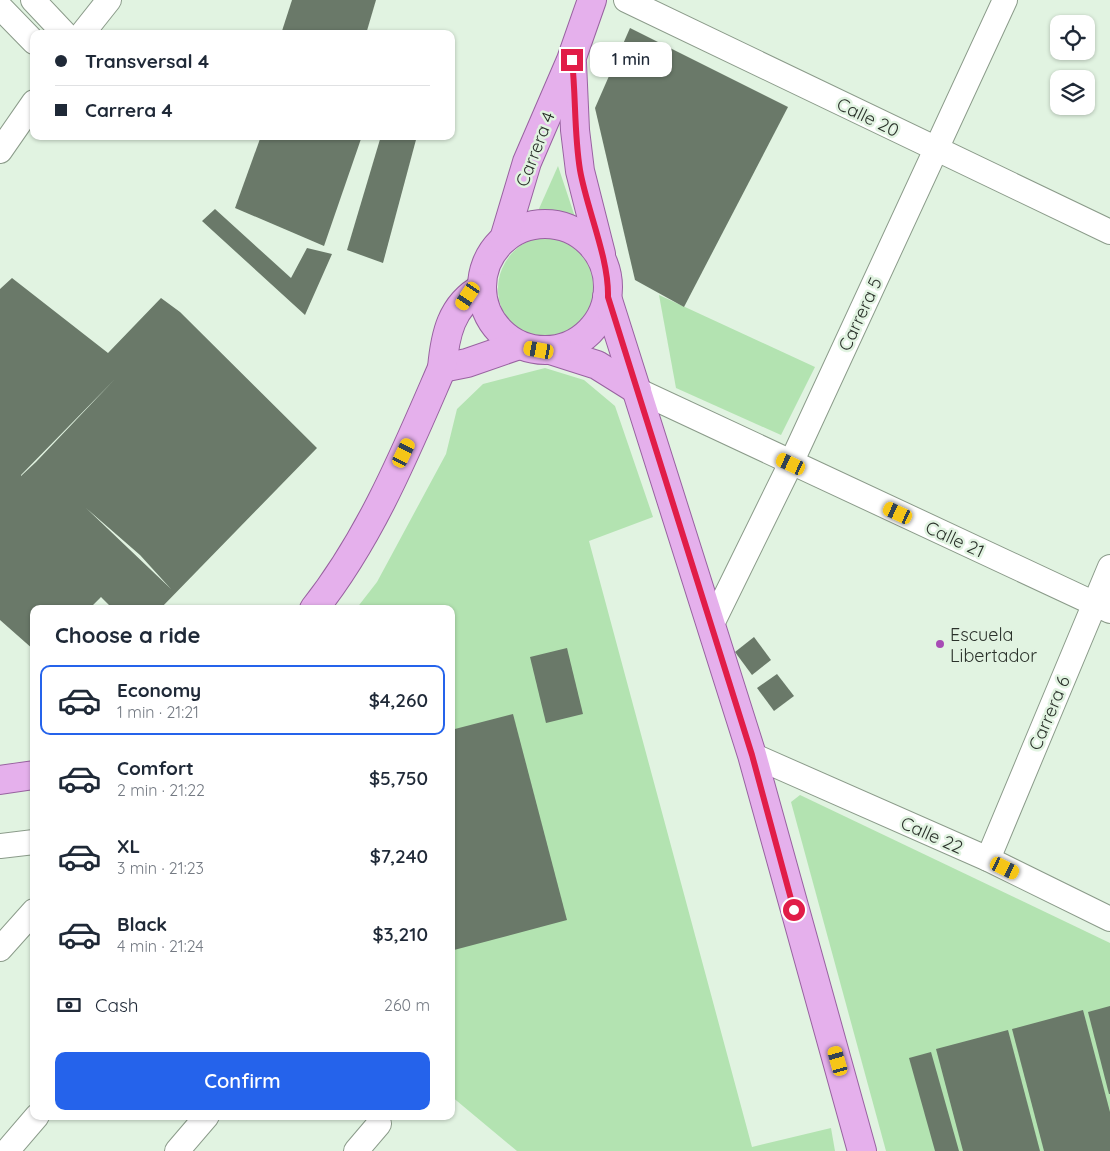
<!DOCTYPE html>
<html lang="en">
<head>
<meta charset="utf-8">
<style>
  :root { --surface:#fff; --page:#f6f6f7; --text:#1f2937; --muted:#747a83; --line:#e0e1e3; --accent:#2563eb }
  body { margin:0; font-family:Quicksand,sans-serif; background:var(--page); color:var(--text); height:100vh; display:flex; flex-direction:column; font-size:19px; white-space:nowrap }
  * { box-sizing:border-box; margin:0 }
  p { font-size:16px; color:var(--muted) }
  .icon { flex:none; width:28px; height:28px; fill:none; stroke:currentColor; stroke-width:2; stroke-linecap:round; stroke-linejoin:round }
  .map { position:relative; flex:1; overflow:hidden }
  .drawer { position:absolute; left:30px; top:605px; width:425px; height:515px; display:flex; flex-direction:column; background:var(--surface); border-radius:10px; box-shadow:0 1px 4px #0004 }
  .drawer>* { flex:none }
  .banner { position:absolute; left:30px; top:30px; width:425px; height:110px; border-radius:10px; box-shadow:0 1px 4px #0004; display:grid; align-content:center; height:110px; padding:0 25px; background:var(--surface) }
  .buttons { position:absolute; left:1050px; top:15px; display:grid; gap:10px }
  .buttons a { display:grid; place-items:center; width:45px; height:45px; border-radius:10px; background:var(--surface); box-shadow:0 1px 4px #0004; font-size:25px }
  .end { position:absolute; width:22px; height:22px; margin:-11px; border:6px solid #e11d48; background:#fff; box-shadow:0 0 0 2px #fff }
  .from { border-radius:50% }
  .bubble { position:absolute; height:35px; border-radius:10px; background:var(--surface); box-shadow:0 1px 4px #0004; font-size:16px; font-weight:600; line-height:35px; text-align:center }
  .car { position:absolute; width:15px; height:30px; margin:-15px -8px; border-radius:6px; box-shadow:0 0 4px 1px #0007; background:linear-gradient(#f5c518 24%,#345 0 40%,#f5c518 0 76%,#345 0 86%,#f5c518 0) }
  .banner b { display:flex; align-items:center; gap:18px; height:48px; font-size:19px }
  .banner b+b { border-top:1px solid var(--line) }
  .banner i { width:12px; height:12px; background:var(--text) }
  ul { padding:0; list-style:none }
  li { display:flex; align-items:center; gap:15px; height:70px; margin:0 10px 8px; padding:0 15px; border:2px solid transparent; border-radius:10px }
  li div { flex:1 }
  li b { display:block; font-size:19px }
  li em { font-style:normal; font-weight:600 }
  li.on { border-color:var(--accent) }
  li>.icon { width:45px; height:45px; stroke-width:1.5 }
  h2 { padding:0 25px; font-size:22px; line-height:60px }
  .pay { display:flex; align-items:center; gap:12px; height:55px; padding:0 25px; font-size:19px }
  .pay p { margin-inline-start:auto }
  .button { display:flex; gap:10px; margin-top:auto; padding:10px 25px }
  .button a { flex:1; height:58px; border-radius:10px; background:var(--accent); color:#fff; font-size:20px; font-weight:600; line-height:58px; text-align:center }
  .map>svg:first-child { display:block }
  .green { fill:#b3e3b1 }
  .building { fill:#6a7969; fill-rule:evenodd }
  .lines { fill:none; stroke-linecap:round; stroke-linejoin:round }
  .street-casing { stroke:#8b9b8a; stroke-width:26 }
  .primary-casing { stroke:#9862a0; stroke-width:30 }
  .street { stroke:#fff; stroke-width:24 }
  .primary { stroke:#e5b0ec; stroke-width:28 }
  .route { stroke:#e11d48; stroke-width:6 }
  .poi-dot { fill:#a74bb5; stroke:#e1f3e1; stroke-width:2 }
  .labels { text-anchor:middle; dominant-baseline:central; stroke-width:5; stroke-linejoin:round; paint-order:stroke }
  .street-label { font-size:18px; fill:#2b322b; stroke:#e1f3e1 }
  .poi-label { font-size:18px; fill:#2b322b; stroke:#e1f3e1; text-anchor:start }
</style>
</head>
<body>
<div class="map">
<svg width="1110" height="1151" viewBox="0 0 1110 1151">
  <rect width="100%" height="100%" fill="#e1f3e1"/>
  <g class="green">
    <path d="M558 166 575 217 538 211Z"/>
    <circle cx="551" cy="289" r="53"/>
    <path d="M659 295 815 367 781 435 676 388Z"/>
    <path d="M545 368 584 380 615 406 653 517 589 541 752 1147 831 1128 835 1151H517L451 1096V609H356L377 582 446 454 457 409 483 384Z"/>
    <path d="M800 795 1110 943V1151H886L791 802Z"/>
  </g>
  <g class="building">
    <path d="M292 0H376L366 34H281Z"/>
    <path d="M630 28 788 107 684 307 635 280 595 108Z"/>
    <path d="M261 136H362L324 246 235 208Z"/>
    <path d="M381 136H417L383 263 347 250Z"/>
    <path d="M215 209 291 278 307 248 332 254 305 315 202 221Z"/>
    <path d="M12 278 108 353 161 298 180 312 317 448 160 609H113L101 597 89 609H34V650L0 620V289ZM115 379 36 462 21 476V475ZM86 508 140 555 171 589Z"/>
    <path d="M754 637 771 660 752 675 735 652Z"/>
    <path d="M567 648 583 714 546 723 530 657Z"/>
    <path d="M777 674 794 696 774 711 757 688Z"/>
    <path d="M513 714 567 920 454 950 451 941V730Z"/>
    <path d="M1110 1006V1094H1109L1088 1012Z"/>
    <path d="M1083 1010 1110 1112V1151H1044L1012 1029Z"/>
    <path d="M1008 1030 1040 1151H963L936 1049Z"/>
    <path d="M931 1052 959 1151H935L909 1058Z"/>
  </g>
  <g class="lines">
    <g class="street-casing">
      <g id="street">
        <path d="M33 0 65 34"/>
        <path d="M626 0 1110 232"/>
        <path d="M0 7 34 42"/>
        <path d="M82 34 109 0"/>
        <path d="M0 151 34 102"/>
        <path d="M637 390 1110 611"/>
        <path d="M711 626 791 463 1005 0"/>
        <path d="M752 755 988 859 1110 919"/>
        <path d="M0 846 34 842"/>
        <path d="M988 859 1110 567"/>
        <path d="M0 949 34 911"/>
        <path d="M7 1151 37 1116"/>
        <path d="M177 1151 207 1116"/>
        <path d="M356 1151 379 1124"/>
      </g>
    </g>
    <g class="primary-casing">
      <g id="primary">
        <path d="M572 63 575 130 580 171 601 254"/>
        <circle cx="545" cy="287" r="63"/>
        <path d="M504 239 527 162 571 60 592 0"/>
        <path d="M607 297 752 755 862 1151"/>
        <path d="M550 350 597 365 637 390"/>
        <path d="M442 368 467 363 519 345"/>
        <path d="M314 609C371 537 406 451 442 368 445 335 451 305 482 288"/>
        <path d="M0 780 34 775"/>
      </g>
    </g>
    <use href="#street" class="street"/>
    <use href="#primary" class="primary"/>
  </g>
  <g class="lines">
    <path class="route" d="M572 60C576 97 574 133 580 170 587 210 609 258 608 297L752 755 794 910"/>
  </g>
  <circle class="poi-dot" cx="940" cy="644" r="5"/>
  <g class="labels">
    <g class="street-label">
      <text transform="translate(868 117) rotate(26)">Calle 20</text>
      <text transform="translate(535 149) rotate(-69)">Carrera 4</text>
      <text transform="translate(860 314) rotate(-65)">Carrera 5</text>
      <text transform="translate(955 539) rotate(25)">Calle 21</text>
      <text transform="translate(1049 713) rotate(-67)">Carrera 6</text>
      <text transform="translate(932 835) rotate(24)">Calle 22</text>
    </g>
    <g class="poi-label">
      <text x="950" y="634">Escuela<tspan x="950" dy="21">Libertador</tspan></text>
    </g>
  </g>
</svg>
<div class="buttons">
<a><svg class="icon" aria-label="locate" viewBox="0 0 24 24"><circle cx="12" cy="12" r="6"/><path d="M12 2v4M12 18v4M2 12h4M18 12h4"/></svg></a>
<a><svg class="icon" aria-label="layers" viewBox="0 0 24 24"><path d="M12 4l9 5-9 5-9-5zM3 14l9 5 9-5"/></svg></a>
</div>
<i class="end from" style="left:794px;top:910px"></i>
<i class="end" style="left:572px;top:60px"></i>
<div class="bubble" style="left:590px;top:42px;width:82px">1 min</div>
<i class="car" style="left:468px;top:296px;rotate:214deg"></i>
<i class="car" style="left:539px;top:350px;rotate:280deg"></i>
<i class="car" style="left:404px;top:453px;rotate:26deg"></i>
<i class="car" style="left:791px;top:464px;rotate:295deg"></i>
<i class="car" style="left:898px;top:513px;rotate:295deg"></i>
<i class="car" style="left:1005px;top:868px;rotate:116deg"></i>
<i class="car" style="left:838px;top:1061px;rotate:344deg"></i>
<div class="banner">
<b><i class="from"></i>Transversal 4</b>
<b><i></i>Carrera 4</b>
</div>
<section class="drawer">
<h2>Choose a ride</h2>
<ul>
<li class="on"><svg class="icon" aria-label="car" viewBox="0 0 24 24"><path d="M5 17H2v-5l4-1 3-4h7l3 4 3 1v5h-3M9 17h6M6 11h13"/><circle cx="7" cy="17" r="2"/><circle cx="17" cy="17" r="2"/></svg><div><b>Economy</b><p>1 min · 21:21</p></div><em>$4,260</em></li>
<li><svg class="icon" aria-label="car" viewBox="0 0 24 24"><path d="M5 17H2v-5l4-1 3-4h7l3 4 3 1v5h-3M9 17h6M6 11h13"/><circle cx="7" cy="17" r="2"/><circle cx="17" cy="17" r="2"/></svg><div><b>Comfort</b><p>2 min · 21:22</p></div><em>$5,750</em></li>
<li><svg class="icon" aria-label="car" viewBox="0 0 24 24"><path d="M5 17H2v-5l4-1 3-4h7l3 4 3 1v5h-3M9 17h6M6 11h13"/><circle cx="7" cy="17" r="2"/><circle cx="17" cy="17" r="2"/></svg><div><b>XL</b><p>3 min · 21:23</p></div><em>$7,240</em></li>
<li><svg class="icon" aria-label="car" viewBox="0 0 24 24"><path d="M5 17H2v-5l4-1 3-4h7l3 4 3 1v5h-3M9 17h6M6 11h13"/><circle cx="7" cy="17" r="2"/><circle cx="17" cy="17" r="2"/></svg><div><b>Black</b><p>4 min · 21:24</p></div><em>$3,210</em></li>
</ul>
<div class="pay"><svg class="icon" aria-label="cash" viewBox="0 0 24 24"><path d="M3 7h18v10H3z"/><circle cx="12" cy="12" r="2"/></svg>Cash<p>260 m</p></div>
<div class="button"><a>Confirm</a></div>
</section>
</div>
</body>
</html>
